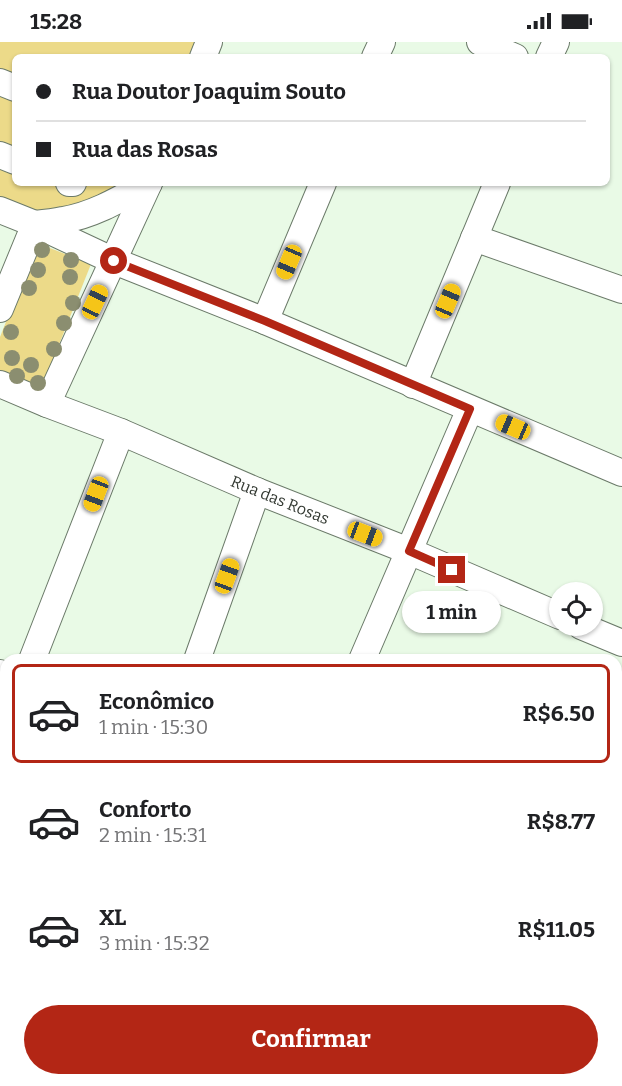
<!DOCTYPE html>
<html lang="pt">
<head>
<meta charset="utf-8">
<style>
  :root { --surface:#fff; --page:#f2f2f2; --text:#202124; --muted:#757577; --line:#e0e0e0; --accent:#b32615 }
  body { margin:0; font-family:Bitter,serif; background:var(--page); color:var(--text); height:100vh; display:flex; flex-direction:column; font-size:22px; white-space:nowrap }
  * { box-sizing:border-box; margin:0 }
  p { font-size:20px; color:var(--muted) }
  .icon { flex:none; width:33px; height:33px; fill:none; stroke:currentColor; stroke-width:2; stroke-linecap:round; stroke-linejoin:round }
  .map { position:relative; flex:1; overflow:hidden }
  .drawer { position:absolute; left:0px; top:612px; width:622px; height:432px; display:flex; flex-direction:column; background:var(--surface); border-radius:18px 18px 0 0; box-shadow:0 2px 4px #0004 }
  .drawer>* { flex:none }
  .top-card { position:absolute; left:12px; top:12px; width:598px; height:132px; border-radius:9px; box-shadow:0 2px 4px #0004; display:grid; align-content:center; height:132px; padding:0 24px; background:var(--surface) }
  .fabs { position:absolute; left:549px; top:540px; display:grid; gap:12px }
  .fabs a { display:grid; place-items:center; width:54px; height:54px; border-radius:50%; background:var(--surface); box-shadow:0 2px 4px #0004; font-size:30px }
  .end { position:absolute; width:27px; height:27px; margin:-14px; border:8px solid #b32615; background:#fff; box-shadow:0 0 0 3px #fff }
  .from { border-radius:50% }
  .bubble { position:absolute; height:42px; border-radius:21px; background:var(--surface); box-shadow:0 2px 4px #0004; font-size:20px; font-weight:700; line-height:42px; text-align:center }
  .car { position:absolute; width:18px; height:36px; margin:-18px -9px; border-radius:8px; box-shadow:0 0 4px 2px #0007; background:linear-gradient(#f5c518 24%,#345 0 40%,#f5c518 0 76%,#345 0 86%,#f5c518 0) }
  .top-card b { display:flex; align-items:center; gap:21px; height:57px; font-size:22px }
  .top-card b+b { border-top:2px solid var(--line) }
  .top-card i { width:15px; height:15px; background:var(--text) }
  ul { padding:10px 0 0; list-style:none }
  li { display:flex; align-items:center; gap:18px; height:99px; margin:0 12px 9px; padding:0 12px; border:3px solid transparent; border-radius:9px }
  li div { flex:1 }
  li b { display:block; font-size:22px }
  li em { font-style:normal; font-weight:700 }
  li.selected { border-color:var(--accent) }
  li>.icon { width:54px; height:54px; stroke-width:1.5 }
  .button { display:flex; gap:12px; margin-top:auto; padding:12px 24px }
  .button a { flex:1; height:69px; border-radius:36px; background:var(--accent); color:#fff; font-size:24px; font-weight:700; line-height:69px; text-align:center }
  .status { display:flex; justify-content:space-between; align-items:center; height:42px; padding:0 30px; background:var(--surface); direction:ltr }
  .status svg { height:16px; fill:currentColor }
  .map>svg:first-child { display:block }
  .green { fill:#ecda89 }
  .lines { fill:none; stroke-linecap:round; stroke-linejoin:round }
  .minor-casing { stroke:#6b7a69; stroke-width:28 }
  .minor { stroke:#fff; stroke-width:26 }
  .tree { fill:#8b8e70 }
  .route { stroke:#b32615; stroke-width:8 }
  .labels { text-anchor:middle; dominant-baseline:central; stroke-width:6; stroke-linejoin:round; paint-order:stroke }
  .street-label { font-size:16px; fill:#333932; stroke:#fff }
</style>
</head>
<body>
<div class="status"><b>15:28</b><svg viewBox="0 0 49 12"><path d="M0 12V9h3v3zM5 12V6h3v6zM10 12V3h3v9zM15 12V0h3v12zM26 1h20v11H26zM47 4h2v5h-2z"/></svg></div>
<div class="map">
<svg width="622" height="1044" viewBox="0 0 622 1044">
  <rect width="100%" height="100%" fill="#e9fae6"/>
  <g class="green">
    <path d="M0 0H196L190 15H15V141H126L93 163 31 171 0 158Z"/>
    <path d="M37 201 91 222 41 348 0 332V295Z"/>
  </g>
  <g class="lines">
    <g class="minor-casing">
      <g id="minor">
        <path d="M480 0 515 15"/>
        <path d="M203 15 209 0"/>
        <path d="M375 15 382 0"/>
        <path d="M549 15 556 0"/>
        <path d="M0 40 15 46"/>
        <path d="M0 113 15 119"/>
        <path d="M69 141H73"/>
        <path d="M0 168 35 182 114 219 265 279 622 431"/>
        <path d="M474 196 622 248"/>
        <path d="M0 267 35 182C45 181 54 180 63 178 94 173 122 156 149 141"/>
        <path d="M265 279 323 141"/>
        <path d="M0 342 47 362 121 390 257 449 409 509 560 574"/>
        <path d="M413 343 497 141"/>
        <path d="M47 362 149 141"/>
        <path d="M581 584 622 601"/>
        <path d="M32 618 121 390"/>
        <path d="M197 618 257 449"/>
        <path d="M362 618 470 367"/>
        <path d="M0 631 6 634"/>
        <path d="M616 684 622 671"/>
        <path d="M616 784 622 786"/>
        <path d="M616 879 622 880"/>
        <path d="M541 1038 568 1044"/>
        <path d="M123 1044 125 1038"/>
      </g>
    </g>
    <use href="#minor" class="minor"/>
  </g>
  <g class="tree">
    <circle cx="42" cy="208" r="8"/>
    <circle cx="71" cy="218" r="8"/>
    <circle cx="38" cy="228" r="8"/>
    <circle cx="70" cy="235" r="8"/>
    <circle cx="29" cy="246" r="8"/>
    <circle cx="73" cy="261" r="8"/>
    <circle cx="64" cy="281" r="8"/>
    <circle cx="11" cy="290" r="8"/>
    <circle cx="54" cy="307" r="8"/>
    <circle cx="12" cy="316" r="8"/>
    <circle cx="31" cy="323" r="8"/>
    <circle cx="17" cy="334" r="8"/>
    <circle cx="38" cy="341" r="8"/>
  </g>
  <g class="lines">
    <path class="route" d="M114 219 265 279 470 367 409 509 452 528"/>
  </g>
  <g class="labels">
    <g class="street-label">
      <text transform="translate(280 458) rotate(22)">Rua das Rosas</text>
    </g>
  </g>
</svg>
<div class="fabs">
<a><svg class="icon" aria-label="locate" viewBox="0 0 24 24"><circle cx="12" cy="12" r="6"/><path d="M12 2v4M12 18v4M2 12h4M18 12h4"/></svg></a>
</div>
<i class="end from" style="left:114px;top:219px"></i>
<i class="end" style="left:452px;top:528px"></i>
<div class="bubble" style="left:402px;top:549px;width:99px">1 min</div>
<i class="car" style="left:289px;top:220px;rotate:203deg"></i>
<i class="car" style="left:448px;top:259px;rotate:23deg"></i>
<i class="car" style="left:95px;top:260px;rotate:25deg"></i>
<i class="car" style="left:513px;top:385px;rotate:293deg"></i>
<i class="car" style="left:96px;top:452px;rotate:201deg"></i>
<i class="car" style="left:365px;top:492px;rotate:111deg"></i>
<i class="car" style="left:227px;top:534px;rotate:20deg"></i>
<div class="top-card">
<b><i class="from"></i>Rua Doutor Joaquim Souto</b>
<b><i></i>Rua das Rosas</b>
</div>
<section class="drawer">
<ul>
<li class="selected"><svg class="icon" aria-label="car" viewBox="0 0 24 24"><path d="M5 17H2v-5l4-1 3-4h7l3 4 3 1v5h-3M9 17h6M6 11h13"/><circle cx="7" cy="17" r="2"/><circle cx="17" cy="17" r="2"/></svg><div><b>Econômico</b><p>1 min · 15:30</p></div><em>R$6.50</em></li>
<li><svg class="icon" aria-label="car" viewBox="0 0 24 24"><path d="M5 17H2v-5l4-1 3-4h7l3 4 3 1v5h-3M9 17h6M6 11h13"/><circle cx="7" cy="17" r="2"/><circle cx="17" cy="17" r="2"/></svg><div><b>Conforto</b><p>2 min · 15:31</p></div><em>R$8.77</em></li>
<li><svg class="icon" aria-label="car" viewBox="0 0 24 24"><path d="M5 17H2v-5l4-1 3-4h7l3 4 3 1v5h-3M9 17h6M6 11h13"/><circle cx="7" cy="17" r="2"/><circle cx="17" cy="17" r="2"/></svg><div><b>XL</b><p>3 min · 15:32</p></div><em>R$11.05</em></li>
</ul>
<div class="button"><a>Confirmar</a></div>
</section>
</div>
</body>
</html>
